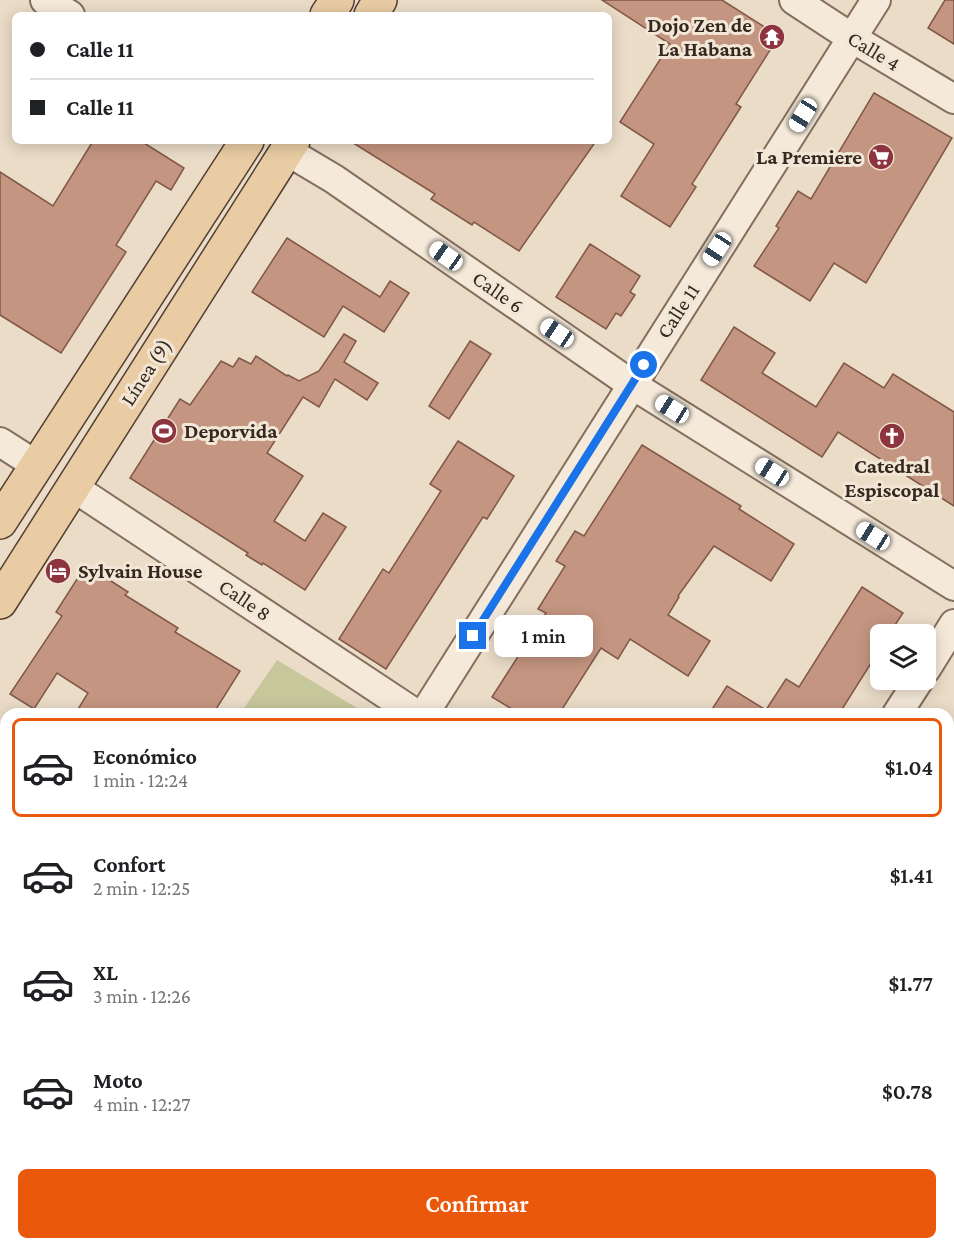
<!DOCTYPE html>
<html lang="es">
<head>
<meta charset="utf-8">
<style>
  :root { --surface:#fff; --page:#f6f6f6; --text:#202124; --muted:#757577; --line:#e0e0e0; --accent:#ea580c }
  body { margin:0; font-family:"Crimson Pro",serif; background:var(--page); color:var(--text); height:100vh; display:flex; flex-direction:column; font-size:22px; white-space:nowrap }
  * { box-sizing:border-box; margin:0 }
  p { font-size:20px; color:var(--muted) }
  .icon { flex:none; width:33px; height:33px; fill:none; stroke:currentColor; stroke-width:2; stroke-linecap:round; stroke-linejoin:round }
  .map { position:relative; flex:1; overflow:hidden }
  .side { position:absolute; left:0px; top:708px; width:954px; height:542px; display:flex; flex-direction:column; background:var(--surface); border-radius:18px 18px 0 0; box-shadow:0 3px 15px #0003 }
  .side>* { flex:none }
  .top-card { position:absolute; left:12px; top:12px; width:600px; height:132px; border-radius:9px; box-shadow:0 3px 15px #0003; display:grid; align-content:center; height:132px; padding:0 18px; background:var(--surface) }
  .controls { position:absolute; left:870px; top:624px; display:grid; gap:12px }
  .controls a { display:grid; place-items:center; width:66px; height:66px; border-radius:9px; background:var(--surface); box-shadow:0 3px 15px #0003; font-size:30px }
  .end { position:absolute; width:27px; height:27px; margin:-14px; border:8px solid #1a73e8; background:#fff; box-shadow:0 0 0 3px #fff }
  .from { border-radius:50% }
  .bubble { position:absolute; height:42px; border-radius:9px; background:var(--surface); box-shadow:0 3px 15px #0003; font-size:20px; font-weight:600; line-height:42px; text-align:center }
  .car { position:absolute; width:18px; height:36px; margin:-18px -9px; border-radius:8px; box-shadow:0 0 4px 2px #0007; background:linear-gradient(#fff 24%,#345 0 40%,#fff 0 76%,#345 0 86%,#fff 0) }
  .top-card b { display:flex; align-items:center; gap:21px; height:57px; font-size:22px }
  .top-card b+b { border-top:2px solid var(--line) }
  .top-card i { width:15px; height:15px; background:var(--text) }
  ul { padding:10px 0 0; list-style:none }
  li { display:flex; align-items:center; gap:18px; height:99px; margin:0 12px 9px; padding:0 6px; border:3px solid transparent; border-radius:9px }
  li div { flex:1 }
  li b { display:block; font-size:22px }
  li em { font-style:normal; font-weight:600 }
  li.active { border-color:var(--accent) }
  li>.icon { width:54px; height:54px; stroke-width:1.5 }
  .primary-button { display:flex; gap:12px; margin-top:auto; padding:12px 18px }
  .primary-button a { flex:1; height:69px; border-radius:9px; background:var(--accent); color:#fff; font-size:24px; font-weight:600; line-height:69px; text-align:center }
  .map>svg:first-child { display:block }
  .green { fill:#c7c79c }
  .building { fill:#c49681; stroke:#815747; stroke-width:1.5 }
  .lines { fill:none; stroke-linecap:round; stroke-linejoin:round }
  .minor-casing { stroke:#846e5e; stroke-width:32 }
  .major-casing { stroke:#523e32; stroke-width:36 }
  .minor { stroke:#f5eada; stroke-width:28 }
  .major { stroke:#e9cca3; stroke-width:33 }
  .route { stroke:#1a73e8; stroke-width:8 }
  .labels { text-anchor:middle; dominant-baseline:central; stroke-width:6; stroke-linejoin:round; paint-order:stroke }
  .poi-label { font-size:21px; font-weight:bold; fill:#362820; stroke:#f2e7d6; text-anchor:end }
  .street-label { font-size:21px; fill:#362820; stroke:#f2e7d6 }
</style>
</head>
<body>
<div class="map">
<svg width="954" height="1249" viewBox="0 0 954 1249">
  <rect width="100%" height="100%" fill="#eadcc7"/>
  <path class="green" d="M277 660 367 714H240Z"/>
  <g class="building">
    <path d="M602 0H722L779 36 736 104 741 107 692 184 696 187 670 227 621 196 654 144 620 122 670 44Z"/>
    <path d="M945 0H954V44L928 28Z"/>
    <path d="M874 93 952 138 866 283 834 263 810 301 754 266 779 228 776 226 798 191 811 199Z"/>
    <path d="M93 141H141L184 168 171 190 156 181 116 245 126 252 61 353 0 315V172L53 206Z"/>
    <path d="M350 141H596L519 251 474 222 472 225 431 199 435 194Z"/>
    <path d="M287 238 380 297 390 281 409 293 384 332 343 306 324 337 252 292Z"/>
    <path d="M590 244 640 276 630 292 635 295 621 316 616 313 606 329 556 297Z"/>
    <path d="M734 327 775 353 762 373 816 407 844 363 884 388 893 374 954 412V506L838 432 822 457 701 380Z"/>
    <path d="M344 334 356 341 344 362 378 383 367 400 335 379 319 407 303 397 267 453 303 476 274 521 305 541 323 513 346 527 305 590 263 563 262 565 246 555 248 553 130 478 180 399 190 405 221 361 233 367 239 358 251 364 256 356 287 376 288 375 299 381 319 371Z"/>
    <path d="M470 341 491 354 449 419 429 406Z"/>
    <path d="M458 441 514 476 487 519 483 517 386 669 339 639 383 569 389 573 441 491 430 484Z"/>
    <path d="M642 445 741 506 739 509 794 544 771 581 714 546 678 596 679 597 668 615 710 641 688 676 630 639 618 659 601 648 559 714H520L492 697 546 613 538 609 565 566 556 561 575 531 584 536Z"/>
    <path d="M86 565 128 592 125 595 178 628 175 632 240 671 213 714H75L88 693 57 673 34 709 10 694 62 616 56 612Z"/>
    <path d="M862 587 903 613 889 634H880V649L839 714H709L727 686 766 710 786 679 799 687Z"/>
  </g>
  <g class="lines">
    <g class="minor-casing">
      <g id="minor">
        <path d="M45 0 70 15"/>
        <path d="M794 0 852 38 954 99"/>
        <path d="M287 151 334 179 631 384 954 586"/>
        <path d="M0 442 36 465"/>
        <path d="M73 487 416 714"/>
        <path d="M926 669 954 624"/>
        <path d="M424 714 876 0"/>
        <path d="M897 714 919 680"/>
        <path d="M0 938 6 941"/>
        <path d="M948 1053 954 1057"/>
        <path d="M475 1244 483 1249"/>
        <path d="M77 1249 80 1244"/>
        <path d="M562 1249 566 1244"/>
      </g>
    </g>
    <g class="major-casing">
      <g id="major">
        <path d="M327 15 337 0"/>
        <path d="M371 15 380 0"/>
        <path d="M0 522 247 141"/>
        <path d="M0 602 293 141"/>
      </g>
    </g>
    <use href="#minor" class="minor"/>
    <use href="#major" class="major"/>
  </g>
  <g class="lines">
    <path class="route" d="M473 636 644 365"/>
  </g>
  <defs>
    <g id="temple-disc" transform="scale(1.35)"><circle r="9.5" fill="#8d343f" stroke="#f2e7d6"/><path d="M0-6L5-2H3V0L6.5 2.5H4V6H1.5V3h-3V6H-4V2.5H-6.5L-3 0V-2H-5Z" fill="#fff"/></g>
    <g id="supermarket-disc" transform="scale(1.35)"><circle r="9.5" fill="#8d343f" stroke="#f2e7d6"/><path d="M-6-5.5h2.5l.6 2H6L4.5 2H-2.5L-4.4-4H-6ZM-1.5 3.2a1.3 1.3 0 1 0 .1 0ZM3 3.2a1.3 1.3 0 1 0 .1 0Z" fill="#fff"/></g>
    <g id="stadium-disc" transform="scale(1.35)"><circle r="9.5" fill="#8d343f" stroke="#f2e7d6"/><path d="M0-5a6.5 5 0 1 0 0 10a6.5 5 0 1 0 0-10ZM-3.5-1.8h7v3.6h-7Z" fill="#fff"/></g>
    <g id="church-disc" transform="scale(1.35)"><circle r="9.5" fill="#8d343f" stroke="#f2e7d6"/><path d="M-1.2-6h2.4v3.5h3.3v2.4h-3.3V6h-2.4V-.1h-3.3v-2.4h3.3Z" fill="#fff"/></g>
    <g id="hotel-disc" transform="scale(1.35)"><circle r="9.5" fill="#8d343f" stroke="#f2e7d6"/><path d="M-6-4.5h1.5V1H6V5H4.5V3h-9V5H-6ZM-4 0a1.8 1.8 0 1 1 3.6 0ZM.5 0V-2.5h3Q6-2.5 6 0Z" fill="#fff"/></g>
  </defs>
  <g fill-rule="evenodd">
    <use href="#temple-disc" x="772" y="37"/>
    <use href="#supermarket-disc" x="881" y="157"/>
    <use href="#stadium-disc" x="164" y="431"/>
    <use href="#church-disc" x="892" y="436"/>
    <use href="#hotel-disc" x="58" y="571"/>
  </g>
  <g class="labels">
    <g class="poi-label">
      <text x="752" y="25">Dojo Zen de<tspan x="752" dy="24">La Habana</tspan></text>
      <text x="862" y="157">La Premiere</text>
      <text x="184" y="431" text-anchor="start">Deporvida</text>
      <text x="892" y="466" text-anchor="middle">Catedral<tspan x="892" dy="24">Espiscopal</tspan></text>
      <text x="78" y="571" text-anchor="start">Sylvain House</text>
    </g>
    <g class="street-label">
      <text transform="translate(874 51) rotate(31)">Calle 4</text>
      <text transform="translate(498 292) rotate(35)">Calle 6</text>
      <text transform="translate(678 311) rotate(-57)">Calle 11</text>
      <text transform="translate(146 372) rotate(-57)">Línea (9)</text>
      <text transform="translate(245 600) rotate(34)">Calle 8</text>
    </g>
  </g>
</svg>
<div class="controls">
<a><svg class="icon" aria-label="layers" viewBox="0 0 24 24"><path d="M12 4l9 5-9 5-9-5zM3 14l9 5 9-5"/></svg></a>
</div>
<i class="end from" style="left:644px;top:365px"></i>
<i class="end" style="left:473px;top:636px"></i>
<div class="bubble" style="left:494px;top:615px;width:99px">1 min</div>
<i class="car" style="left:803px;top:115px;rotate:212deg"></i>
<i class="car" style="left:717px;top:249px;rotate:213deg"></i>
<i class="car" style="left:446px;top:256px;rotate:305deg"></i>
<i class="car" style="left:557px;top:333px;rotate:304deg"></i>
<i class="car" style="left:672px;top:409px;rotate:302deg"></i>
<i class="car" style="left:772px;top:472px;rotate:302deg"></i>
<i class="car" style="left:873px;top:536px;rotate:302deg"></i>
<div class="top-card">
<b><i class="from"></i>Calle 11</b>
<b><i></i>Calle 11</b>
</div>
<section class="side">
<ul>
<li class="active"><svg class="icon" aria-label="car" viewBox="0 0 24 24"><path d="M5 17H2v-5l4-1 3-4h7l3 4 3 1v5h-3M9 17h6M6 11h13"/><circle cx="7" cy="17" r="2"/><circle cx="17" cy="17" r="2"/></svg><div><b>Económico</b><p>1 min · 12:24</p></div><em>$1.04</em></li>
<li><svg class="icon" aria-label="car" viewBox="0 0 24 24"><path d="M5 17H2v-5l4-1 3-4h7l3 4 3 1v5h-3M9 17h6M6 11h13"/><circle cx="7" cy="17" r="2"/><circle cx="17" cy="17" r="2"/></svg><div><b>Confort</b><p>2 min · 12:25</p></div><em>$1.41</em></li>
<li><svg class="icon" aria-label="car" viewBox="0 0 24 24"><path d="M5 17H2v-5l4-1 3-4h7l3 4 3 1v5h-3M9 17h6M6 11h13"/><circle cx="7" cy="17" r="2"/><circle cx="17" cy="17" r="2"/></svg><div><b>XL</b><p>3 min · 12:26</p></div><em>$1.77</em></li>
<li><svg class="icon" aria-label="car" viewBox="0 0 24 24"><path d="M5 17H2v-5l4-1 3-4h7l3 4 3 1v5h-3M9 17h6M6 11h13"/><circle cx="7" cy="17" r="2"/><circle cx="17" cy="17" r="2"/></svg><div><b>Moto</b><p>4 min · 12:27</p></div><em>$0.78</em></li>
</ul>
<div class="primary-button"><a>Confirmar</a></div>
</section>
</div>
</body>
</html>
